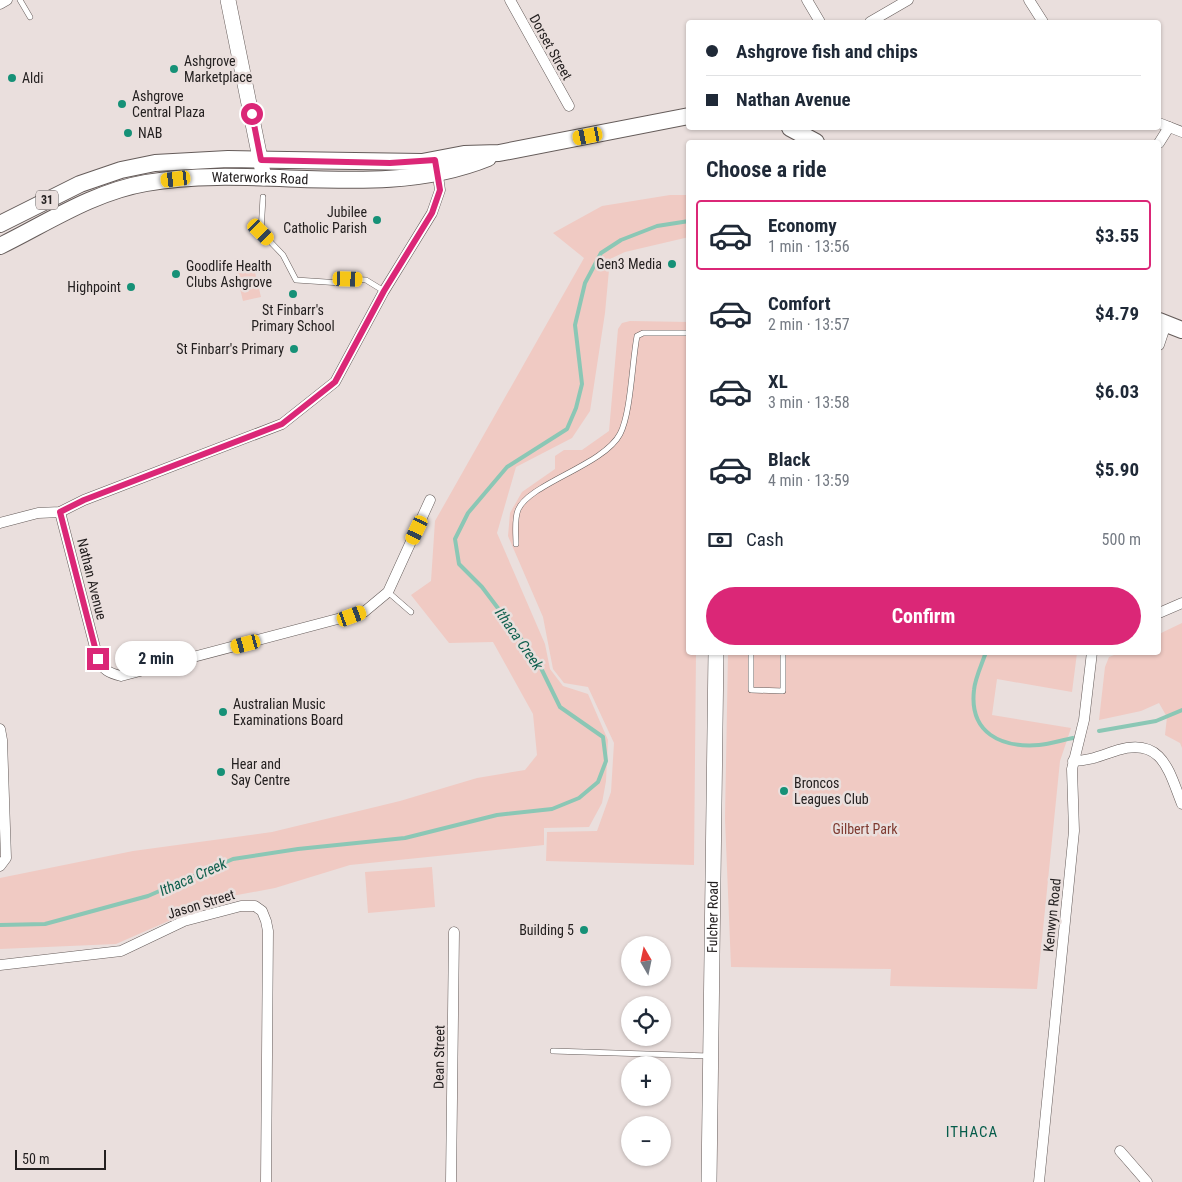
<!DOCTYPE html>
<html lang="en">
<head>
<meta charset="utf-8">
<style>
  :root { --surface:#fff; --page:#f6f6f7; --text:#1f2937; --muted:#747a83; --line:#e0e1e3; --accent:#db2777 }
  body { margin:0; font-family:"Roboto Condensed",sans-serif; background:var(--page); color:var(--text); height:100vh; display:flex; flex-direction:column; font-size:19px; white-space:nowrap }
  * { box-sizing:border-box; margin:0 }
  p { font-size:16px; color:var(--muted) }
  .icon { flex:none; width:28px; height:28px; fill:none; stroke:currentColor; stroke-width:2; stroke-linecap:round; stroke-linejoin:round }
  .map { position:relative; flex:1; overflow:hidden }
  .panel { position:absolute; left:686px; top:140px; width:475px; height:515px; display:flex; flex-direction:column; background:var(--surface); border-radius:5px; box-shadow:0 1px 4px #0004 }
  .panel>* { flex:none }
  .guide { position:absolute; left:686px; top:20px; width:475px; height:110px; border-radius:5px; box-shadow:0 1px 4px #0004; display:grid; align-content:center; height:110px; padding:0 20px; background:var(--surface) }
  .needle { width:32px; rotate:351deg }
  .tools { position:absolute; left:621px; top:936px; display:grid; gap:10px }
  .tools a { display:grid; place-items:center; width:50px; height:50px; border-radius:50%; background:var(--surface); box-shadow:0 1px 4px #0004; font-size:25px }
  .scale { position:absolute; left:15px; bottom:12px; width:91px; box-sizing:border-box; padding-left:5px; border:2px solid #242020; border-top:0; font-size:14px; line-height:18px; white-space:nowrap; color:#242020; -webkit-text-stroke:4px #eadfdd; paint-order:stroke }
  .end { position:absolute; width:22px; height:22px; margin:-11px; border:6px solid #db2777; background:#fff; box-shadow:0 0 0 2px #fff }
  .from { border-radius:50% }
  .bubble { position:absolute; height:35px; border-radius:18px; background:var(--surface); box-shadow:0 1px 4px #0004; font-size:16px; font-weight:700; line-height:35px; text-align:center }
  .car { position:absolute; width:15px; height:30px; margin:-15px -8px; border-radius:6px; box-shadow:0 0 4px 1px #0007; background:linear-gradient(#f5c518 24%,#345 0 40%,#f5c518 0 76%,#345 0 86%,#f5c518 0) }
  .guide b { display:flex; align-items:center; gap:18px; height:48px; font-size:19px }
  .guide b+b { border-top:1px solid var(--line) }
  .guide i { width:12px; height:12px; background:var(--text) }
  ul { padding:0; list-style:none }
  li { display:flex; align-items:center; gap:15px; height:70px; margin:0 10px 8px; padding:0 10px; border:2px solid transparent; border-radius:5px }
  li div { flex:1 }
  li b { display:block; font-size:19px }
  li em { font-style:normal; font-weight:700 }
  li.on { border-color:var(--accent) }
  li>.icon { width:45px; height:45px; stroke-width:1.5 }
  h2 { padding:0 20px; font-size:22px; line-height:60px }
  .pay { display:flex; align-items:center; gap:12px; height:55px; padding:0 20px; font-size:19px }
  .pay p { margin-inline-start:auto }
  .button { display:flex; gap:10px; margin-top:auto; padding:10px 20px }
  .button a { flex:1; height:58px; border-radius:30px; background:var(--accent); color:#fff; font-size:20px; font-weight:700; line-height:58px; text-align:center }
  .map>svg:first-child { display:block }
  .green { fill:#f0cac3 }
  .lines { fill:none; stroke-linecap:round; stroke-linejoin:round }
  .stream { stroke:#8bc7b5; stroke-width:4 }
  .lane-casing { stroke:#655c5a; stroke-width:6 }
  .street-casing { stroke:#655c5a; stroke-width:11 }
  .secondary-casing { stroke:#655c5a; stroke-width:16 }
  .primary-casing { stroke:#655c5a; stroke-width:18 }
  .lane { stroke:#fff; stroke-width:5 }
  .street { stroke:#fff; stroke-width:10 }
  .secondary { stroke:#fff; stroke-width:15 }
  .primary { stroke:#fff; stroke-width:16 }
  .route { stroke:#db2777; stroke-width:6 }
  .poi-dot { fill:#169177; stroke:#eadfdd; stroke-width:2 }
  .labels { text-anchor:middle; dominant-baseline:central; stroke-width:5; stroke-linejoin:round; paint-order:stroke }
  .shield { fill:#eadfdd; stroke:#5f5959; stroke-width:1 }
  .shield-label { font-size:12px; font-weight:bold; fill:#242020 }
  .street-label { font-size:14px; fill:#242020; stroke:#eadfdd }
  .poi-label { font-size:14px; fill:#242020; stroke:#eadfdd; text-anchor:start }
  .park-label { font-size:14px; fill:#7e3a30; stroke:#eadfdd }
  .water-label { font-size:15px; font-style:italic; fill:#11604e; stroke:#eadfdd }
  .neighbourhood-label { font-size:15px; letter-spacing:1px; fill:#055c4a; stroke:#eadfdd }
</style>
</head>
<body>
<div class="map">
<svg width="1182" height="1182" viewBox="0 0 1182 1182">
  <rect width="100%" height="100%" fill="#eadfdd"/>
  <g class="green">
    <path d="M670 195H689V237L625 252 610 259 605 313 590 411 572 438 516 467 497 533 545 644 550 669 563 686 588 694 608 740 606 781 602 803 589 827 544 828V845L350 865 275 888 221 898 116 944 0 949V878L133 851 272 832 400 801 477 778 525 770 537 755 533 714 493 642 449 643 411 595 431 581 435 521 584 258 553 233 602 206Z"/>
    <path d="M253 264 261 297 243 301 235 268Z"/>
    <path d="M630 321 689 322V652L696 653 694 865 546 861 547 832 597 831 611 792 614 743 588 687 564 683 553 669 543 617 508 536 510 513 522 492 555 469V456L564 450H582L609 431 618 329 622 323Z"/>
    <path d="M1182 623V748L1180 743 1165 735 1167 717 1159 703 1141 711 1099 720 1105 667 1109 657 1119 653 1159 652V634Z"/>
    <path d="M728 653H1077L1072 692 997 679 992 715 1071 728 1060 761 1037 989 890 986 891 969 731 967 725 819Z"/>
    <path d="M432 867 435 907 368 913 365 872Z"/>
  </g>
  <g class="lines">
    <g class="stream">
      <path d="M986 652C982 664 975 678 974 690 969 733 1001 748 1039 745 1050 744 1062 740 1073 738"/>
      <path d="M1099 731 1156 721 1182 710"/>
      <path d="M0 925 45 924 148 896 233 859 298 849 405 838 497 815 552 809 579 798 598 782 606 761 603 737 560 707 537 660 482 587 459 564 455 539 468 513 507 467 567 429 576 408 582 384 575 325 585 283 601 253 621 240 657 226 689 221"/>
    </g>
    <g class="lane-casing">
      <g id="lane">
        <path d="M20 0 30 17"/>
        <path d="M263 197 261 232 283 255 296 280 341 283 348 279 366 280 384 291"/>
        <path d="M516 544C516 534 514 520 518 510 528 484 604 465 620 434 631 413 632 362 637 336L643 333H689"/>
        <path d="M388 592 411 612"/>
        <path d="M751 652V690L783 691V652"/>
        <path d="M553 1051 709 1056"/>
      </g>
    </g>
    <g class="street-casing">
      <g id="street">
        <path d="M510 0 569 106"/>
        <path d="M807 0 820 22"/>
        <path d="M1029 0 1043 22"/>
        <path d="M0 4 7 0"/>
        <path d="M870 22 908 0"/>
        <path d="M1159 123 1182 132"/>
        <path d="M1159 143 1169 127"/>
        <path d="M1159 345 1166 324"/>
        <path d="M60 512 98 659C103 670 109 673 121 676L364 612 388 592 430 500"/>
        <path d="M0 523 38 513 60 512 84 500 282 424 335 382 384 291 432 213 440 190 437 169"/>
        <path d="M1159 613 1182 603"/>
        <path d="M0 729 2 740 6 858 0 866"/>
        <path d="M1073 761C1090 761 1102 755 1118 750 1163 737 1169 772 1182 804"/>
        <path d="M0 965 121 951 184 921 241 906H255L262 911 266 921 268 931 266 1182"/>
        <path d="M1120 1151 1147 1182"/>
        <path d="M451 1182 454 932"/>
        <path d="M1039 1182 1074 831 1072 769 1084 720 1092 652"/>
      </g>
    </g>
    <g class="secondary-casing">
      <g id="secondary">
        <path d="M228 0 264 178"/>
        <path id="s1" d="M709 1182 716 652"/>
      </g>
    </g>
    <g class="primary-casing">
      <g id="primary">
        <path d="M790 128 816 142"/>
        <path d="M0 224 80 184 121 170 155 163 228 159 422 162 464 154 499 153 689 116"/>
        <path id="s2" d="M0 246C47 223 93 192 146 183 259 163 379 202 488 158"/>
        <path d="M1159 321 1182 330"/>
      </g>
    </g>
    <use href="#lane" class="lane"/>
    <use href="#street" class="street"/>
    <use href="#secondary" class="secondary"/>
    <use href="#primary" class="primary"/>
  </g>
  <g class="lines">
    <path class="route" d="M98 659 60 512 84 500 282 424 335 382 384 291 432 213 440 190 435 160 390 163 261 160 252 114"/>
  </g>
  <g class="poi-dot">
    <circle cx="174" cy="69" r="5"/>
    <circle cx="12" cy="78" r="5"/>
    <circle cx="122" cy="104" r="5"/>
    <circle cx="128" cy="133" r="5"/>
    <circle cx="377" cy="220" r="5"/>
    <circle cx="672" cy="264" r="5"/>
    <circle cx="176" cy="274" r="5"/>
    <circle cx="131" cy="287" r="5"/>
    <circle cx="293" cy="294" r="5"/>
    <circle cx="294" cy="349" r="5"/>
    <circle cx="223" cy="712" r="5"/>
    <circle cx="221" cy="772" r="5"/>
    <circle cx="784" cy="791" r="5"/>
    <circle cx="584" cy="930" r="5"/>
  </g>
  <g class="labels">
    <rect class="shield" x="36" y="190.5" width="22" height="19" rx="4"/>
    <g class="shield-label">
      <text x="47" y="200">31</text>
    </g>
    <g class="street-label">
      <text transform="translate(551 47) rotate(61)">Dorset Street</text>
      <text stroke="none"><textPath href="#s2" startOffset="274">Waterworks Road</textPath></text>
      <text transform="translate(92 579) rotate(76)">Nathan Avenue</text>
      <text transform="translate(201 904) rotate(-17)">Jason Street</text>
      <text transform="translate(1052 915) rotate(-84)">Kenwyn Road</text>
      <text stroke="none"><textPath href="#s1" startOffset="265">Fulcher Road</textPath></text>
      <text transform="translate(439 1057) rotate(-89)">Dean Street</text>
    </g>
    <g class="poi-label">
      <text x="184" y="61">Ashgrove<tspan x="184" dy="16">Marketplace</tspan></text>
      <text x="22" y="78">Aldi</text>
      <text x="132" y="96">Ashgrove<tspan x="132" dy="16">Central Plaza</tspan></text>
      <text x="138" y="133">NAB</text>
      <text x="367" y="212" text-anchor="end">Jubilee<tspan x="367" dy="16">Catholic Parish</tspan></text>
      <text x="662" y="264" text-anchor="end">Gen3 Media</text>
      <text x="186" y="266">Goodlife Health<tspan x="186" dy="16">Clubs Ashgrove</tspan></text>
      <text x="121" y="287" text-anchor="end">Highpoint</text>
      <text x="293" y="310" text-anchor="middle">St Finbarr's<tspan x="293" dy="16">Primary School</tspan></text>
      <text x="284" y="349" text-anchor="end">St Finbarr's Primary</text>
      <text x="233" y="704">Australian Music<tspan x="233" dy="16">Examinations Board</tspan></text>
      <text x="231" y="764">Hear and<tspan x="231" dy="16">Say Centre</tspan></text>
      <text x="794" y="783">Broncos<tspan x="794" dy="16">Leagues Club</tspan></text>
      <text x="574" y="930" text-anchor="end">Building 5</text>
    </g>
    <g class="park-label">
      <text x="865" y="829">Gilbert Park</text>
    </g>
    <g class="water-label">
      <text transform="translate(519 639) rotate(55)">Ithaca Creek</text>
      <text transform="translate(193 877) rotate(-24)">Ithaca Creek</text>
    </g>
    <g class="neighbourhood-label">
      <text x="972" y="1132">ITHACA</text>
    </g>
  </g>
</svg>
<div class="tools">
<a><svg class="needle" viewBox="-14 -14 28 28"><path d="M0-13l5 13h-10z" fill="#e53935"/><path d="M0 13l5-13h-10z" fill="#747a83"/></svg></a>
<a><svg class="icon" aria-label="locate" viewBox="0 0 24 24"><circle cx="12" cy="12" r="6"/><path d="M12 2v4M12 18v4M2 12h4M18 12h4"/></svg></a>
<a>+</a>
<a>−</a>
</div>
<div class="scale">50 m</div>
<i class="end from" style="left:252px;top:114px"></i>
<i class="end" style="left:98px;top:659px"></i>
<div class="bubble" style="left:115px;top:641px;width:82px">2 min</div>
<i class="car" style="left:588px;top:136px;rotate:259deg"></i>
<i class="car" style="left:176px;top:179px;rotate:263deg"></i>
<i class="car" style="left:261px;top:232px;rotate:135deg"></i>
<i class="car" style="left:348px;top:279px;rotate:92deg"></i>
<i class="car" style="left:417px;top:530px;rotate:205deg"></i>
<i class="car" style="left:352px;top:616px;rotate:70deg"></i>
<i class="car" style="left:246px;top:644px;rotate:255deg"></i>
<div class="guide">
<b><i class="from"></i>Ashgrove fish and chips</b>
<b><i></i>Nathan Avenue</b>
</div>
<section class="panel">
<h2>Choose a ride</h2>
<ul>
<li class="on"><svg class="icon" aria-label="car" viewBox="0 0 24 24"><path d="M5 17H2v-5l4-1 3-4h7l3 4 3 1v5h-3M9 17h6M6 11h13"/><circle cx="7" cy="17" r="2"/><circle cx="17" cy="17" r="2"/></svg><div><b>Economy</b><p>1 min · 13:56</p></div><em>$3.55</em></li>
<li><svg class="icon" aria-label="car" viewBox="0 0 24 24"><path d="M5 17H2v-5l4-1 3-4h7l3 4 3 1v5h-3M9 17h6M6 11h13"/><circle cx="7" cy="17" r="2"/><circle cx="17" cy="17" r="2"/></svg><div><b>Comfort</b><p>2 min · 13:57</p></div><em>$4.79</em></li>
<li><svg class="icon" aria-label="car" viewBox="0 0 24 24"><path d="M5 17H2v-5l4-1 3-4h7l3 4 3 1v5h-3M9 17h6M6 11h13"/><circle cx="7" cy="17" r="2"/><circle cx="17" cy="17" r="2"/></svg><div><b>XL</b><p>3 min · 13:58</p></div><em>$6.03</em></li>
<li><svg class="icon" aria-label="car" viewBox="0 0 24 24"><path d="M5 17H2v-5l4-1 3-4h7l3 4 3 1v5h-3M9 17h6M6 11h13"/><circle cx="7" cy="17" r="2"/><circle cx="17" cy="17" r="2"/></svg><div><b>Black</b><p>4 min · 13:59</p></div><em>$5.90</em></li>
</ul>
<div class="pay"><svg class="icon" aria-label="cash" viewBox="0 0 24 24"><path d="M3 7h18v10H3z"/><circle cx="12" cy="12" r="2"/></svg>Cash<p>500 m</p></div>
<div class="button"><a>Confirm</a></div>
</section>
</div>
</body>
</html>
